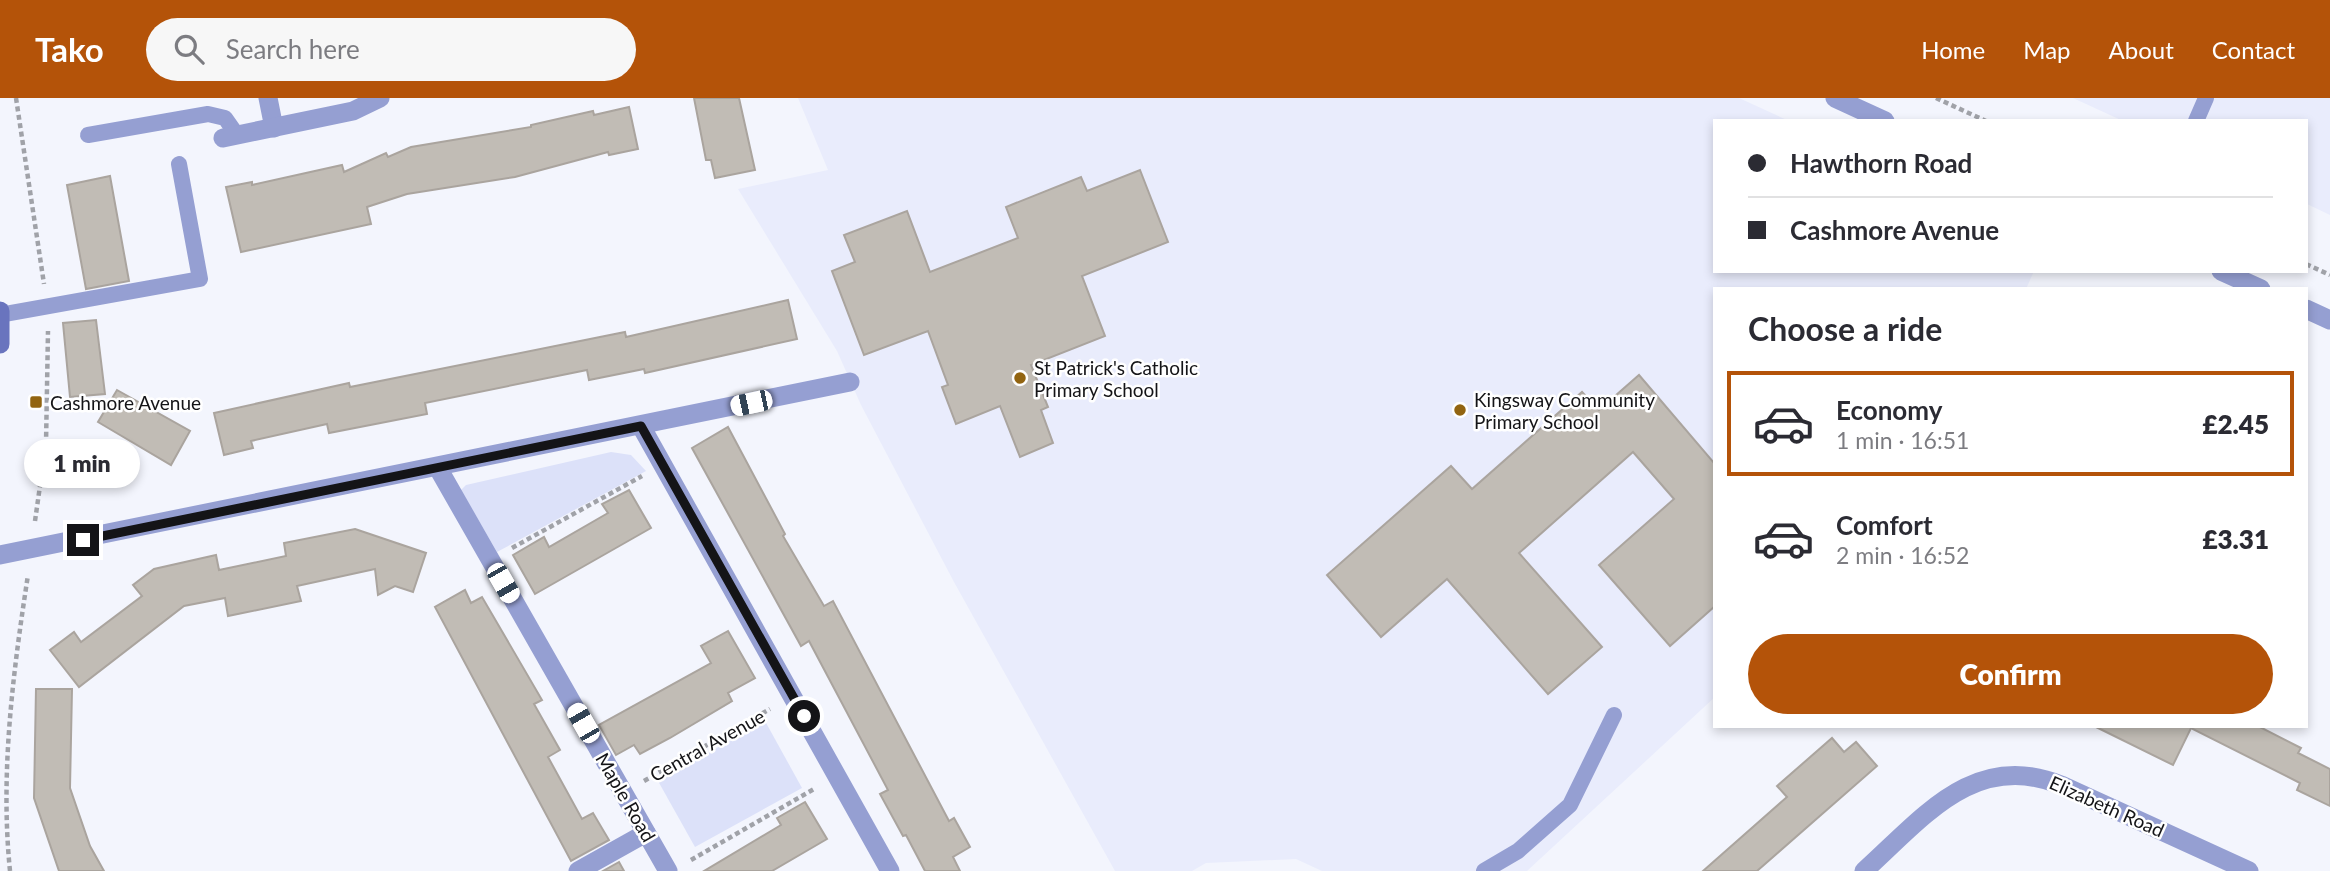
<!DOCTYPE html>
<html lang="en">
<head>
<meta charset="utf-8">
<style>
  :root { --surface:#fff; --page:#f7f7f7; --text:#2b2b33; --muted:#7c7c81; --line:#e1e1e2; --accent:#b45309 }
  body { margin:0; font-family:Lato,sans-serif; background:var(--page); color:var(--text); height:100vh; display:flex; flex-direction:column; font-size:26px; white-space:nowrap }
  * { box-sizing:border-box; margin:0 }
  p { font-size:23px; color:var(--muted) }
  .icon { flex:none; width:38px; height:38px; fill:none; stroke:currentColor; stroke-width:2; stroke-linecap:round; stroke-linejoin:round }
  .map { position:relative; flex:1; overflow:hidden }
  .drawer { position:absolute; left:1713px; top:189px; width:595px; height:441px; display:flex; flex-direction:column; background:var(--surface); border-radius:0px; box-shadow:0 4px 10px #0003 }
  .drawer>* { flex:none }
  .hud { position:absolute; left:1713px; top:21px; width:595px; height:154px; border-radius:0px; box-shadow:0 4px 10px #0003; display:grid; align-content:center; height:154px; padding:0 35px; background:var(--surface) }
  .end { position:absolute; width:32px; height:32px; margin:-16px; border:9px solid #141417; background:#fff; box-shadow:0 0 0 4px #fff }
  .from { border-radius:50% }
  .bubble { position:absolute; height:49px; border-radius:24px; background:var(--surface); box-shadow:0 4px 10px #0003; font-size:23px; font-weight:800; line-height:49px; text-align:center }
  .car { position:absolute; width:21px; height:42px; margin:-21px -10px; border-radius:9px; box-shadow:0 0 5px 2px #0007; background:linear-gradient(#fff 24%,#345 0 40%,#fff 0 76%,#345 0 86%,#fff 0) }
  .hud b { display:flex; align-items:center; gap:24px; height:66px; font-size:26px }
  .hud b+b { border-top:2px solid var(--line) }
  .hud i { width:18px; height:18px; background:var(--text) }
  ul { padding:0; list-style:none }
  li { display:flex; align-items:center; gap:21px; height:105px; margin:0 14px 10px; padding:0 21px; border:4px solid transparent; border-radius:0px }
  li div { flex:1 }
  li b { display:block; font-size:26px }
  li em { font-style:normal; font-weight:800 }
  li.current { border-color:var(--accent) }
  li>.icon { width:63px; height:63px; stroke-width:1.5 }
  h2 { padding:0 35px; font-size:32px; line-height:84px }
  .button { display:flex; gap:14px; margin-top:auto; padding:14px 35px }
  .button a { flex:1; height:80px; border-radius:42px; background:var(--accent); color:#fff; font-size:28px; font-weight:800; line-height:80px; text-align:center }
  header { display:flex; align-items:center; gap:42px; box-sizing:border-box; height:98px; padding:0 35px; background:var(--accent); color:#fff }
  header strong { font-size:33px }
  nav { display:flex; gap:38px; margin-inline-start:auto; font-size:24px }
  .search { width:490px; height:63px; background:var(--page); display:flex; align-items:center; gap:18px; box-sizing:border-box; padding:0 24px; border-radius:38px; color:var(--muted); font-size:26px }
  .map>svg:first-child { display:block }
  .built { fill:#e9ecfc }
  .green { fill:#dce1f9 }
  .building { fill:#c1bcb5; stroke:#aaa49e; stroke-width:2 }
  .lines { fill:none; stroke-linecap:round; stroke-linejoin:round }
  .path { stroke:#a0a2a8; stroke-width:4.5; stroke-dasharray:5 3.5; stroke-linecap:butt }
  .service { stroke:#959fd2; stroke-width:16 }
  .minor { stroke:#959fd2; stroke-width:19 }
  .tertiary { stroke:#959fd2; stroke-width:19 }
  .secondary { stroke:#6974be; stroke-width:19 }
  .route { stroke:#141417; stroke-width:9 }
  .poi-dot { fill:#926411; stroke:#fff; stroke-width:2.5 }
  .labels { text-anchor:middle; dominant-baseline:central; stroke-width:5; stroke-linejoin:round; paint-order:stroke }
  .poi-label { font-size:19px; fill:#141417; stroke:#fff; text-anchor:start }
  .street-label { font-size:19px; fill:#141417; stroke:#fff }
</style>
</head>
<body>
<header>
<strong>Tako</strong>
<div class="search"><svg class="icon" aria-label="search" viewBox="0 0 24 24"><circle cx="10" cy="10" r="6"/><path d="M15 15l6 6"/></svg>Search here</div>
<nav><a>Home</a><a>Map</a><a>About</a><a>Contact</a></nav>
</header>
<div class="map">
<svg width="2330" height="773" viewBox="0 0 2330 773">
  <rect width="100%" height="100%" fill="#f3f5fd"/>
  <g class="built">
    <path d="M798 0H1739L1789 23H1715V173H2034L2026 191H1715V599L1527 773H1322L1296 761 1206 765 1192 773H1115L954 484 861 307 837 253 738 91 828 72Z"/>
    <path d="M2073 0H2330V117L2307 106 2306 23H2123Z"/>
  </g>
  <g class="green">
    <path d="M611 354 631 357 646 373 497 454 461 392 466 387Z"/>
    <path d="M765 623 802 690 695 749 658 683Z"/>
  </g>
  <g class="building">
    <path d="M694 0H739L755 72 715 80 711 62H706Z"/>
    <path d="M629 9 638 51 609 57 608 54 515 79 407 96 367 109 371 126 241 154 226 89 252 84V87L342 67 344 74 386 55 388 59 411 49 531 29V27L593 13 594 17Z"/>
    <path d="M1140 72 1168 144 1082 178 1105 238 1031 267 1048 309 1041 312 1053 345 1020 359 1000 308 956 326 942 289 948 287 928 233 864 257 832 173 855 164 844 137 907 113 930 174 1018 140 1006 109 1081 79 1087 93Z"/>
    <path d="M110 78 129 183 86 191 67 87Z"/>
    <path d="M788 202 797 241 645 275 644 271 589 282 587 272 425 305 427 316 329 335 327 326 251 343 253 350 224 357 214 315 349 285 350 289 625 234 626 239Z"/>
    <path d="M96 222 105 296 70 299 63 225Z"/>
    <path d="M1639 277 1715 366V508L1670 548 1599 467 1674 401 1633 354 1519 455 1602 549 1548 596 1447 481 1381 539 1327 477 1451 368 1472 391 1582 294 1599 312Z"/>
    <path d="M117 292 190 333 171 367 98 324Z"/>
    <path d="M728 329 785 436 783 438 824 508 833 503 949 723 954 720 970 749 953 759 960 773H925L906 737 903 738 880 696 888 692 809 543 801 548 692 350Z"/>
    <path d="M629 392 651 430 535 496 513 457 544 439 549 449 608 415 602 406Z"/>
    <path d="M355 431 426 455 413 494 395 488 378 497 375 471 297 488 301 503 228 518 225 500 184 508 79 589 50 552 74 534 81 544 142 498 133 487 154 471 216 457 219 472 286 458 284 445Z"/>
    <path d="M465 492 471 505 482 499 542 602 534 606 560 652 548 659 582 721 593 715 609 742 571 763 435 509Z"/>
    <path d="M728 533 755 580 728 595 732 603 670 640 640 656 634 647 616 657 599 627 711 565 701 548Z"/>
    <path d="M36 591H72L70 690 90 748 104 773H59L34 700Z"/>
    <path d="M2094 628H2258L2301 650 2298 655 2330 671V708L2297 692 2300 685 2191 630 2173 667Z"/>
    <path d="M1832 640 1844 654 1856 644 1877 668 1757 773H1703L1787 699 1777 688Z"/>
    <path d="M805 704 827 741 772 773H704L781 727 777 720Z"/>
    <path d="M619 764 624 773H603Z"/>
  </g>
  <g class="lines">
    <g class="path">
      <path d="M16 0 44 186"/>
      <path d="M1936 0 1986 23"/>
      <path d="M2306 166 2330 177"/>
      <path d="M35 423 46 346 48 233"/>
      <path d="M512 450 642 378"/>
      <path d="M644 683 770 611"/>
      <path d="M691 762 814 691"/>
      <path d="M10 773C0 675 13 574 28 477"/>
    </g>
    <g class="service">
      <path d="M2196 23 2206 0"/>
      <path d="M88 37 208 16 225 20 237 37"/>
      <path d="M0 217 200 181 179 66"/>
      <path d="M1484 773 1518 753 1570 707 1614 617"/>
    </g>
    <g class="minor">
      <path d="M268 0 274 30"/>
      <path d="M223 40 353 13 380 0"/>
      <path d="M641 328 890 773"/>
      <path d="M438 370 668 773"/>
      <path d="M0 457 850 284"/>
      <path d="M578 773 646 735"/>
      <path d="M1864 773C1923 720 1974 652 2061 687L2249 773"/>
    </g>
    <g class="tertiary">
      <path d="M1835 0 1885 23"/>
      <path d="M2221 173 2261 191"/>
      <path d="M2306 211 2330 222"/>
    </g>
    <path class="secondary" d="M0 213V246"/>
  </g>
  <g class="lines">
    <path class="route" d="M83 442 641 328 804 618"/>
  </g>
  <g class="poi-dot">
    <circle cx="1020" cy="280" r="7"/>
    <rect x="29" y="297" width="14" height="14" rx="3.5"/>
    <circle cx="1460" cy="312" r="7"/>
  </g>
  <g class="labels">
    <g class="poi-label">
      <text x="1034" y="269">St Patrick's Catholic<tspan x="1034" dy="22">Primary School</tspan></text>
      <text x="1474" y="301">Kingsway Community<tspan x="1474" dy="22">Primary School</tspan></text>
      <text x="50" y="304">Cashmore Avenue</text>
    </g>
    <g class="street-label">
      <text transform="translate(707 647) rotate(-29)">Central Avenue</text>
      <text transform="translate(626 699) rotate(60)">Maple Road</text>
      <text transform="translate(2107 708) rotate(24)">Elizabeth Road</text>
    </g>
  </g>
</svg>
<i class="end from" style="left:804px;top:618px"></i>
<i class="end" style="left:83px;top:442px"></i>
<div class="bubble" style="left:24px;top:341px;width:116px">1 min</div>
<i class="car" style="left:751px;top:305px;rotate:258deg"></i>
<i class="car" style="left:503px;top:485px;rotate:150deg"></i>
<i class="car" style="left:583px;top:625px;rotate:330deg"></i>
<div class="hud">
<b><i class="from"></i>Hawthorn Road</b>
<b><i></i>Cashmore Avenue</b>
</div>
<section class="drawer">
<h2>Choose a ride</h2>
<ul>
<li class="current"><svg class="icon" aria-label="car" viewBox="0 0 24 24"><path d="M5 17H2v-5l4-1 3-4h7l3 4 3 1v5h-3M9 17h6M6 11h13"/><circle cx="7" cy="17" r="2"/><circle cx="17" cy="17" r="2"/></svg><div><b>Economy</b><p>1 min · 16:51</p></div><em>£2.45</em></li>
<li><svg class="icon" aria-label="car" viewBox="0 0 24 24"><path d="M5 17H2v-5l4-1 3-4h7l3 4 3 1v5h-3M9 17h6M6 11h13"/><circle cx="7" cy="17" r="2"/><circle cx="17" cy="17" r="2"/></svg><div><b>Comfort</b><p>2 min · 16:52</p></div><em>£3.31</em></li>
</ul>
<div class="button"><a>Confirm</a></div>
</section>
</div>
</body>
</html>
